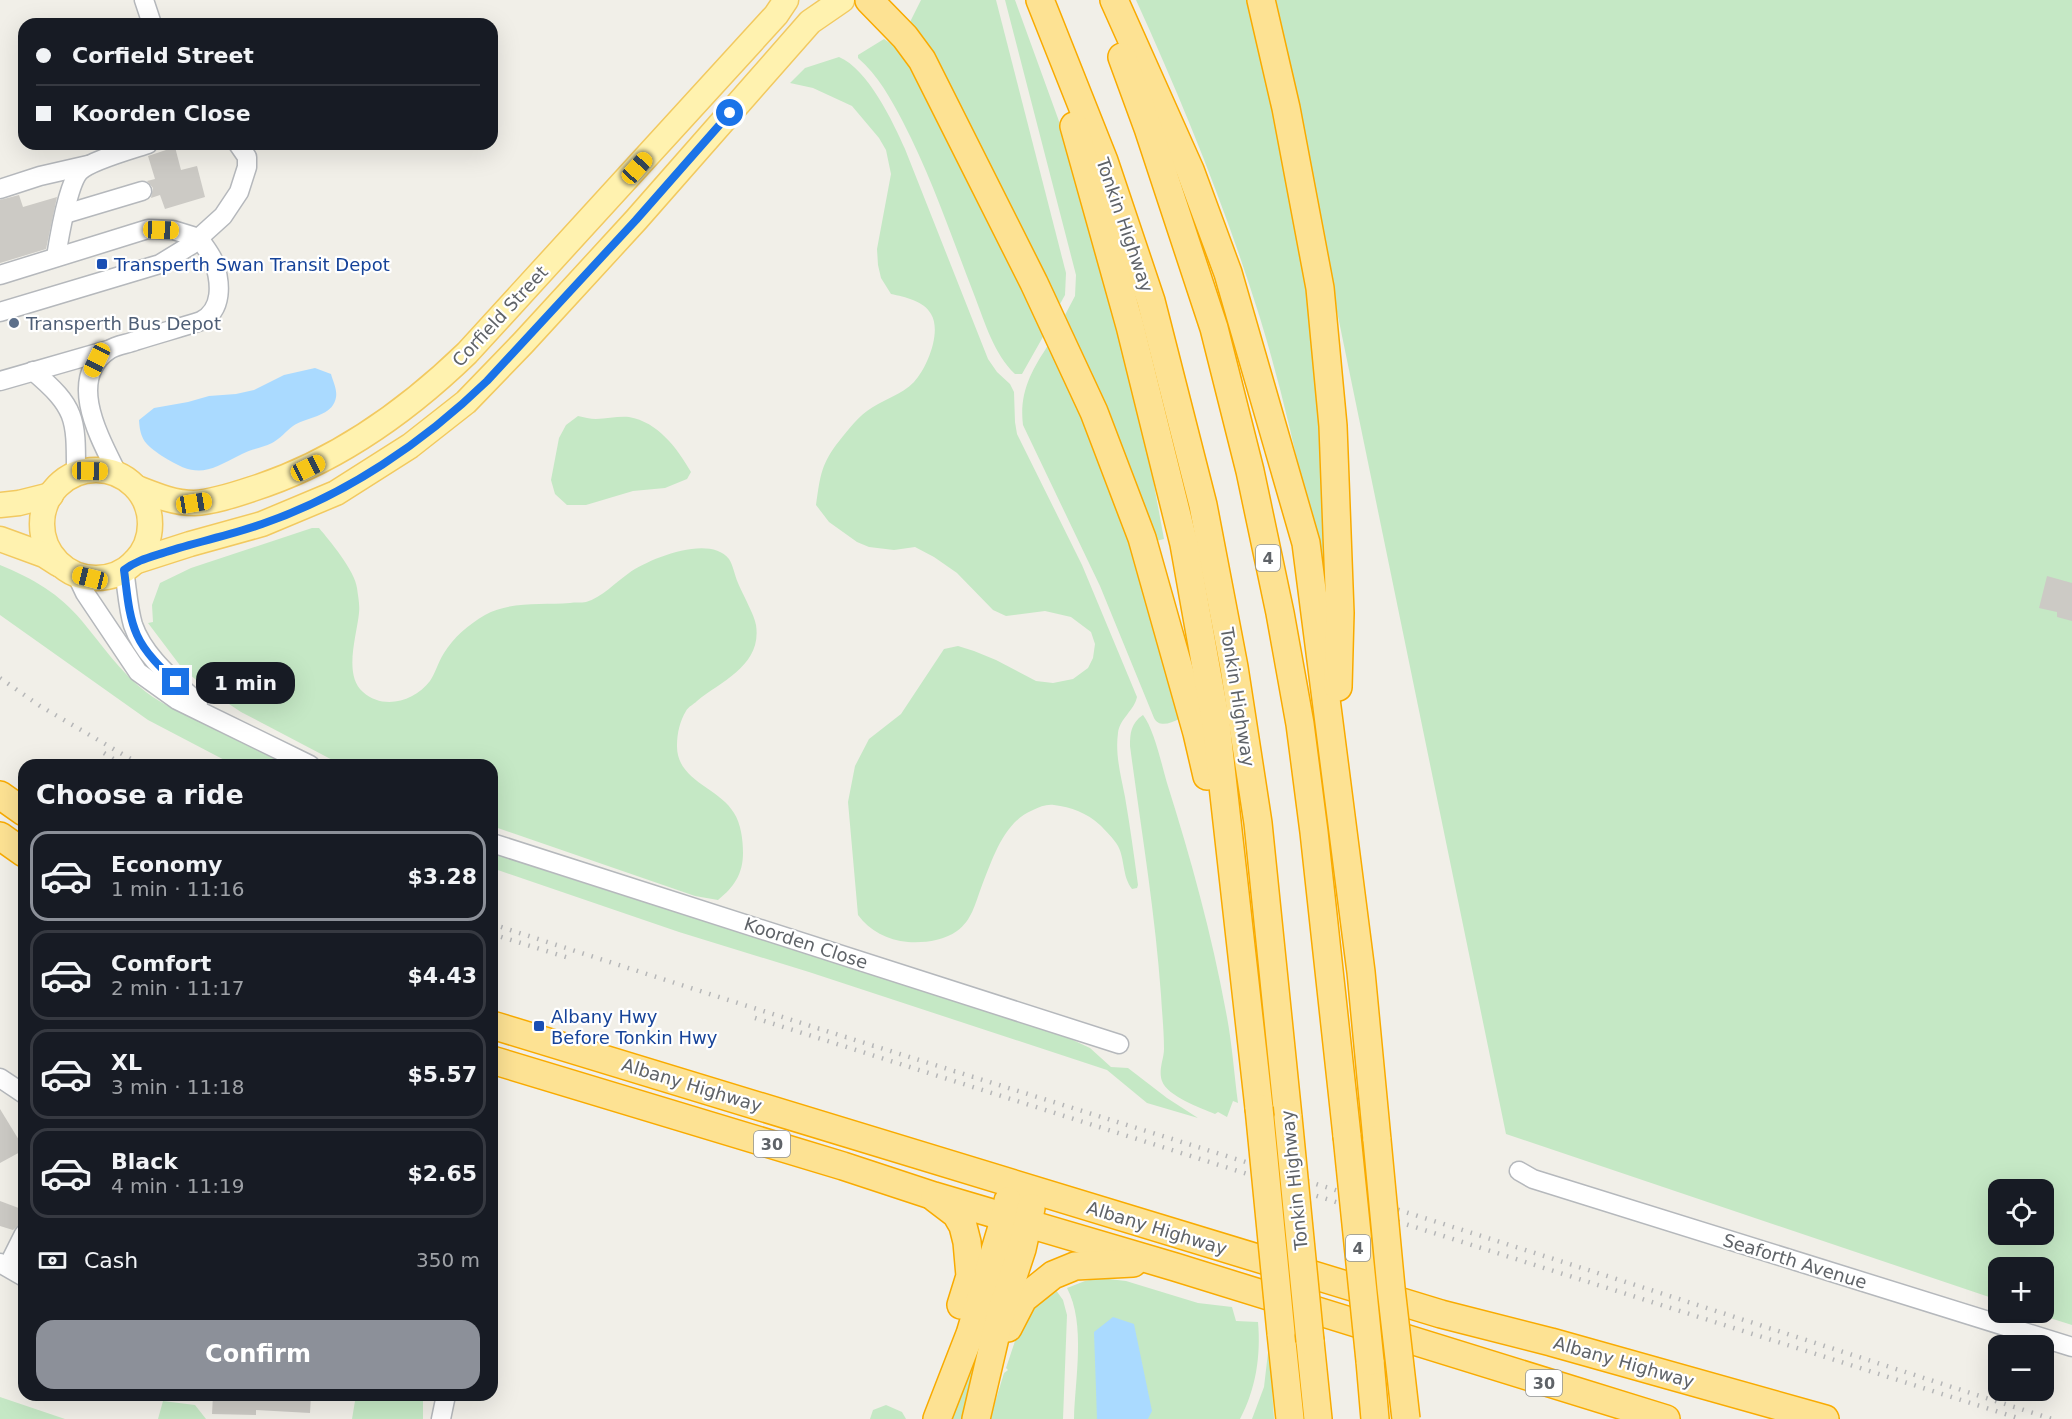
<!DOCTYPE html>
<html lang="en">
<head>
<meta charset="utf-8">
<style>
  :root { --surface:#171b24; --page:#242831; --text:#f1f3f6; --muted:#9ea1a6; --line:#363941; --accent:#8c9099 }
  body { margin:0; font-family:"DejaVu Sans",sans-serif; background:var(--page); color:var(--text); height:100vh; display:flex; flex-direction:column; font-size:22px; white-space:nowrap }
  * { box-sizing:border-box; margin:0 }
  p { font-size:20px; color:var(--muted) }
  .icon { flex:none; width:33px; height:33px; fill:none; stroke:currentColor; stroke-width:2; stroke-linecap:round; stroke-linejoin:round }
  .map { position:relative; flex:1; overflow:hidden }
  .side { position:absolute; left:18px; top:759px; width:480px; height:642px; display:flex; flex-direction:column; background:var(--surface); border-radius:18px; box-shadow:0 6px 24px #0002 }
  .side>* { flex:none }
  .banner { position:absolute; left:18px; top:18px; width:480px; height:132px; border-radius:18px; box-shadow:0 6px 24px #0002; display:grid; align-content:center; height:132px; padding:0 18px; background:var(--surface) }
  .tools { position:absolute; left:1988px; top:1179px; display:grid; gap:12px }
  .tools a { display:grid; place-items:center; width:66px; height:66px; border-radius:12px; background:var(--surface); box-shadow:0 6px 24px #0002; font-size:30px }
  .end { position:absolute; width:27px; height:27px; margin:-14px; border:8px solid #1a73e8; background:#fff; box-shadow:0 0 0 3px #fff }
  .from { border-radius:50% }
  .bubble { position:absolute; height:42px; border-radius:18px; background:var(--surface); box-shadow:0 6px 24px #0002; font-size:20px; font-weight:800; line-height:42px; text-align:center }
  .car { position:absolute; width:18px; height:36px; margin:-18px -9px; border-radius:8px; box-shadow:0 0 4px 2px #0007; background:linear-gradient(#f5c518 24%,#345 0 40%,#f5c518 0 76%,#345 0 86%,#f5c518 0) }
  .banner b { display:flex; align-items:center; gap:21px; height:57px; font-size:22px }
  .banner b+b { border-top:2px solid var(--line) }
  .banner i { width:15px; height:15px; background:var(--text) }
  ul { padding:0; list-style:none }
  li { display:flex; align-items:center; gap:18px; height:90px; margin:0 12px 9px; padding:0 6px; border:3px solid var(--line); border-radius:18px }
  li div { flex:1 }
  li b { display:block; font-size:22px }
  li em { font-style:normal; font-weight:800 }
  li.on { border-color:var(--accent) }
  li>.icon { width:54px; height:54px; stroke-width:1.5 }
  h2 { padding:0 18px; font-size:27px; line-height:72px }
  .pay { display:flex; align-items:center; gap:15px; height:66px; padding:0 18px; font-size:22px }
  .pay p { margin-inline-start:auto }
  .action { display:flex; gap:12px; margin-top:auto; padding:12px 18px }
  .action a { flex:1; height:69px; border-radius:18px; background:var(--accent); color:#fff; font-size:24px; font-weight:800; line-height:69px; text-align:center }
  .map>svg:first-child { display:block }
  .green { fill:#c5e8c5; fill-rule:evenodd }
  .water { fill:#aadaff }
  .building { fill:#cccac5 }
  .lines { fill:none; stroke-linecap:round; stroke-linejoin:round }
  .minor-casing { stroke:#b5b8bc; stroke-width:21 }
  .major-casing { stroke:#f2c960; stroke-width:27 }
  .highway-casing { stroke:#f9ab00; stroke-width:30 }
  .minor { stroke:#fff; stroke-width:18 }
  .major { stroke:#fff2af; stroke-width:24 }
  .highway { stroke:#fde293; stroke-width:27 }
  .rail { stroke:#b6b7b8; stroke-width:4.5; stroke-dasharray:1.5 8; stroke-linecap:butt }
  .highway-bridge-casing { stroke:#f9ab00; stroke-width:30; stroke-linecap:butt }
  .highway-bridge { stroke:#fde293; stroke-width:27 }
  .route { stroke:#1a73e8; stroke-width:8 }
  .transit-dot { fill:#1a4fb4; stroke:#fff; stroke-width:2 }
  .service-dot { fill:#5c6f8a; stroke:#fff; stroke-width:2 }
  .labels { text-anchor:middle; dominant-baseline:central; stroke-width:4.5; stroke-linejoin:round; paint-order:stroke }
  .shield { fill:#fff; stroke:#8f9295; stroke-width:1.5 }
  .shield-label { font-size:16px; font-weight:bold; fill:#5f6368 }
  .street-label { font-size:18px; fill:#5f6368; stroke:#fff }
  .transit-label { font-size:18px; fill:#164399; stroke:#fff; text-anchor:start }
  .service-label { font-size:18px; fill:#4e5e75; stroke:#fff; text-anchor:start }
</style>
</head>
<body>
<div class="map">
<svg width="2072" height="1419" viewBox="0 0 2072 1419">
  <rect width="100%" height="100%" fill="#f1efe8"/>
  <g class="green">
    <path d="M921 0H996L1066 273 1065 295 1060 304 909 24Z"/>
    <path d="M1005 0H1015L1060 124 1094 230 1145 436 1164 539 1156 541 1091 372 1065 315 1075 296 1076 275Z"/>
    <path d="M1136 0H1253L1281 115 1318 368 1331 637C1313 530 1292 423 1260 318 1226 209 1183 103 1136 0Z"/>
    <path d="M1273 0H2072V1325L2034 1313 2043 1312V1268H1998V1300L1506 1134ZM1998 1190H2043V1234H1998Z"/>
    <path d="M884 39 900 50 912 65 1034 313 1033 316 1037 319 1044 335 1022 374H1015C994 354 985 323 975 297 952 238 932 178 903 122 891 99 878 75 858 58V55Z"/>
    <path d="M839 57C868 69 893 122 905 149L988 359 997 372 1010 384 1014 392 1015 422 1017 434 1082 565 1137 697C1134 711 1120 718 1118 733 1115 755 1121 776 1125 797 1130 826 1134 855 1138 885L1137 888 1132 889C1122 876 1125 859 1118 846 1114 839 1105 830 1100 825 1087 813 1071 807 1054 805 1046 804 1040 807 1033 810 1003 822 992 861 981 888 975 904 972 920 957 931 943 941 924 943 908 942 887 940 870 931 858 915L848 802 855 766 869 739 901 714 944 649 958 646 974 651 996 660 1036 681 1053 683 1073 679 1088 668 1093 658 1095 644 1091 632 1071 617 1045 611 1006 616 993 610 957 573 934 557 915 547 894 550 869 547 857 542 829 522 816 505C820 479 820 467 836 445 845 434 855 420 867 411 881 400 902 395 914 382 927 368 942 332 931 314 924 301 905 297 891 294L881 278 878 265 877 249 891 174 886 150 879 138 852 106 813 88 790 83 805 68Z"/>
    <path d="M1049 344 1114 482 1179 719C1171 723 1159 728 1154 718L1100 586 1023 425C1019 393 1031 371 1049 344Z"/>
    <path d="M578 416C584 417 590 419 596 419 607 419 618 416 629 417 658 422 677 448 691 472L687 479 665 488 633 491 586 505H567L555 494 551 480 559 438 566 425Z"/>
    <path d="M312 528H319C330 541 355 571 357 588 358 596 360 605 359 613 357 635 343 675 363 692 383 710 414 702 430 681 436 672 438 662 444 653 454 637 468 625 485 615 510 601 543 605 570 603 575 602 581 603 586 602 601 598 616 582 629 573 649 559 709 534 729 559 733 565 735 576 738 583 742 593 755 616 756 625 762 665 723 680 697 701 694 704 688 707 686 711 680 721 677 733 677 745 676 781 719 787 734 813 741 824 743 840 743 853 743 874 734 887 718 900L695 896 492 826V765H342L241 712 208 690 182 668 148 623 153 622 152 605 160 583 191 568Z"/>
    <path d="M0 565C32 578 60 594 82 621 102 645 121 673 146 692 163 705 183 713 202 723 231 737 259 751 288 765H234L148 720 0 615Z"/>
    <path d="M1143 715C1154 729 1162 766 1167 783 1191 859 1212 935 1226 1012 1232 1042 1234 1073 1238 1103L1233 1101 1227 1117 1218 1112 1215 1114C1201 1108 1167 1096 1162 1081 1158 1070 1164 1059 1164 1049 1164 1031 1162 1013 1161 995 1155 911 1141 829 1130 746 1130 733 1131 723 1143 715Z"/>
    <path d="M492 852 552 873 1060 1034 1090 1048 1111 1067 1128 1068 1167 1098 1198 1118 1147 1103 1107 1070 809 972 679 932 492 868Z"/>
    <path d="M1005 1253 967 1419H949Z"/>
    <path d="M1100 1278 1126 1281 1198 1303 1232 1307 1236 1321 1258 1322C1261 1355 1256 1389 1240 1419H1074C1075 1379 1086 1324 1067 1288L1085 1281Z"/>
    <path d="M1053 1286 1063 1300 1067 1315 1063 1419H990L1004 1373 1008 1370 1006 1368 1015 1341 1028 1313Z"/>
    <path d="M1269 1344 1274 1419H1252L1264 1387Z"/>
    <path d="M356 1395H423V1419H352Z"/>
    <path d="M0 1397 65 1419H0Z"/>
    <path d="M163 1401 195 1405 206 1419H158Z"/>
    <path d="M886 1405 902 1412 906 1419H870L873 1410Z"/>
  </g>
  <g class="water">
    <path d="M315 368 331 374C334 385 340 394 333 405 325 417 305 418 293 426 286 431 280 439 272 443 262 448 251 449 242 454 207 472 198 479 162 456 146 445 140 440 139 420L154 408 188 402 209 396 236 394 254 390 284 375Z"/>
    <path d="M1113 1317 1134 1324 1152 1411 1148 1419H1097L1094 1332Z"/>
  </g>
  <g class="building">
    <path d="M175 147 181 170 197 166 205 197 165 209 160 195 151 198 153 188 147 181 155 179 148 156Z"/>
    <path d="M19 195 23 207 57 197 46 249 0 263V200Z"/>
    <path d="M2047 576 2072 583V621L2057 617V612L2039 608Z"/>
    <path d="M0 1109 22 1145V1151L0 1163Z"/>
    <path d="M0 1201 24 1210 20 1224 13 1230 0 1226Z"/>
    <path d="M213 1395H311L310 1413 256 1410V1415L212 1414Z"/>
  </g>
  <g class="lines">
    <g class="minor-casing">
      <g id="minor">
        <path d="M144 0 152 24"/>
        <path d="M0 189 40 176 88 165"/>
        <path d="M65 214 142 191"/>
        <path d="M56 257C59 238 68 185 79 172 89 161 133 149 148 144"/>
        <path d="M0 275 148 229 173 230 199 238C204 246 211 254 214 262 221 283 223 310 201 321 179 328 157 334 135 341 127 344 116 345 109 350 65 379 101 440 118 475"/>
        <path d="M0 312 160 264 191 245 223 216 239 192 247 167V157L238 144"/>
        <path d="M33 371C77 408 76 419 76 474"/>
        <path d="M0 381 108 350"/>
        <path d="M124 570C127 588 128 608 133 625 144 657 175 681 198 703"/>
        <path d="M76 574 85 593 138 672 177 700 310 765"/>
        <path d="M492 843 1119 1044"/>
        <path d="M0 1078 24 1094"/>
        <path d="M1519 1171 1533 1179 2072 1347"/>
        <path d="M0 1263 24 1277"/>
        <path d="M8 1266 24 1234"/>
        <path d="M441 1419 446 1395"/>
      </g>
    </g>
    <g class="major-casing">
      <g id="major">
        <circle cx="96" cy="524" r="54"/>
        <path d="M137 488C155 495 174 503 194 503 213 502 234 495 252 489 334 463 405 413 467 353L776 15 786 0"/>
        <path d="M0 505 19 503 51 495"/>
        <path d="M0 539 44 555 58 564"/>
        <path d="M134 562 190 544 262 524 336 493 410 446 466 402 523 343 636 220 810 22 842 0"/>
      </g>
    </g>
    <g class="highway-casing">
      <g id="highway">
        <path d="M869 0 905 37 922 60 1034 283 1094 412 1142 538 1197 733 1207 776"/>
        <path d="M1040 0 1104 161 1151 301 1203 505 1234 667 1258 823 1288 1117"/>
        <path d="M1114 0 1190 170 1228 273 1306 543 1361 972 1377 1140"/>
        <path d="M1261 0 1286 108 1320 288 1333 426 1340 613 1338 687"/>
        <path d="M1122 57 1148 128 1214 328 1250 471 1280 613 1300 724 1314 832 1347 1136"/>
        <path d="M1074 126 1130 326 1184 544 1216 723 1259 1108"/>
        <path d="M0 795 24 812"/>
        <path d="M0 836 24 853"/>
        <path d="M492 1025 1441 1314 1551 1342 1825 1419"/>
        <path d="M492 1060 843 1166 934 1196 1175 1267 1666 1419"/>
        <path d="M935 1198 956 1214 963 1226 967 1242 970 1276 961 1305"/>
        <path d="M1008 1328 1023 1299 1053 1275 1075 1266 1133 1263"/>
        <path d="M1281 1333 1290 1419"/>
        <path d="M1310 1341 1318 1419"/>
        <path d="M1370 1361 1375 1419"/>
        <path d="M937 1419 970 1334 1005 1217 1008 1201"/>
        <path d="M976 1419 1000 1316 1022 1249 1031 1208"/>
      </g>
    </g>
    <use href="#minor" class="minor"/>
    <use href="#major" class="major"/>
    <use href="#highway" class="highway"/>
    <g class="rail">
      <path d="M0 678 40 706 141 765"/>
      <path d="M104 753 123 765"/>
      <path d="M492 924C854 1042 1219 1152 1582 1268 1739 1318 1895 1369 2052 1419"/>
      <path d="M492 934 572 959"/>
      <path d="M755 1018 2021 1419"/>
    </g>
    <g class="highway-bridge-casing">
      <g id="highway-bridge">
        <path d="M1259 1108 1281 1333"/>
        <path d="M1288 1117 1310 1341"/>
        <path d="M1347 1136 1370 1361"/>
        <path d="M1377 1140 1391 1288 1406 1419"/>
      </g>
    </g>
    <use href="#highway-bridge" class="highway-bridge"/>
  </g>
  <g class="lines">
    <path class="route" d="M176 682C162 669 145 653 137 635 128 615 127 591 124 570 137 560 151 557 166 552 197 542 231 535 262 524 346 495 423 443 487 381L636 220 730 113"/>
  </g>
  <g class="transit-dot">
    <rect x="96" y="258" width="12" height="12" rx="3"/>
    <rect x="533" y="1020" width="12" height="12" rx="3"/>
  </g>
  <circle class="service-dot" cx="14" cy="323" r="6"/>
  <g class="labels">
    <g class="shield">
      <rect x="1256" y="545" width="24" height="26" rx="4.5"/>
      <rect x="754" y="1131" width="36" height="26" rx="4.5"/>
      <rect x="1346" y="1235" width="24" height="26" rx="4.5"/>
      <rect x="1526" y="1370" width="36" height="26" rx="4.5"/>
    </g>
    <g class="shield-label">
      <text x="1268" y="558">4</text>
      <text x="772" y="1144">30</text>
      <text x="1358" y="1248">4</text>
      <text x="1544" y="1383">30</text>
    </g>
    <g class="street-label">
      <text transform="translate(1125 225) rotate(71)">Tonkin Highway</text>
      <text transform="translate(500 316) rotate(-47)">Corfield Street</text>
      <text transform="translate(1238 697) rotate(81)">Tonkin Highway</text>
      <text transform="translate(806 943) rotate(18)">Koorden Close</text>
      <text transform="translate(692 1085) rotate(17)">Albany Highway</text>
      <text transform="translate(1294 1180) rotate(-96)">Tonkin Highway</text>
      <text transform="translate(1157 1228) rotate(17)">Albany Highway</text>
      <text transform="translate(1795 1261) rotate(17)">Seaforth Avenue</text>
      <text transform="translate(1624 1362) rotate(16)">Albany Highway</text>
    </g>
    <g class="transit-label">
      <text x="114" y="264">Transperth Swan Transit Depot</text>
      <text x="551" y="1016">Albany Hwy<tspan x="551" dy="21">Before Tonkin Hwy</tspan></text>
    </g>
    <g class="service-label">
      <text x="26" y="323">Transperth Bus Depot</text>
    </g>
  </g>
</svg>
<div class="tools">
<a><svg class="icon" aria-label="locate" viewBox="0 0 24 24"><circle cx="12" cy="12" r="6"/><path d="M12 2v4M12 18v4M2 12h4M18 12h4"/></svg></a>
<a>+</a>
<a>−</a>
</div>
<i class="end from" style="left:730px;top:113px"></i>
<i class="end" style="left:176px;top:682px"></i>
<div class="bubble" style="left:196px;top:662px;width:99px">1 min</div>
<i class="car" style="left:637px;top:168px;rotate:42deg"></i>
<i class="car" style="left:161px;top:230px;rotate:92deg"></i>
<i class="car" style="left:97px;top:360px;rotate:206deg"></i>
<i class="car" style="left:308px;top:468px;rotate:64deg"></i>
<i class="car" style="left:90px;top:471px;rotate:91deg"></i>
<i class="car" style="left:194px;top:503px;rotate:81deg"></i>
<i class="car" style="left:90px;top:578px;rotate:284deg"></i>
<div class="banner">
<b><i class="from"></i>Corfield Street</b>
<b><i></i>Koorden Close</b>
</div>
<section class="side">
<h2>Choose a ride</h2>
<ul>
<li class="on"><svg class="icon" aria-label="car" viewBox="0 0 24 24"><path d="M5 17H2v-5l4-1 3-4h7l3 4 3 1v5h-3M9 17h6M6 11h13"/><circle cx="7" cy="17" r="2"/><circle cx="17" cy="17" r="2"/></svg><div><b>Economy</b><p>1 min · 11:16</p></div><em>$3.28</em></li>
<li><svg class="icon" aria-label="car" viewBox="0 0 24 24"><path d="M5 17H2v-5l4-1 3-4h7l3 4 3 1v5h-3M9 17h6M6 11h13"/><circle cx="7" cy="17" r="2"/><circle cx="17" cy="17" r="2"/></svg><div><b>Comfort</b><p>2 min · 11:17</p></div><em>$4.43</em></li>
<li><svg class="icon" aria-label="car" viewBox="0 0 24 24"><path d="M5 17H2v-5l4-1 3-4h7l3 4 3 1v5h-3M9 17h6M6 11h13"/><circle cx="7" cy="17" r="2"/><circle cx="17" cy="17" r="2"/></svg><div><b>XL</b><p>3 min · 11:18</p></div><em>$5.57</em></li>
<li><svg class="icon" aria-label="car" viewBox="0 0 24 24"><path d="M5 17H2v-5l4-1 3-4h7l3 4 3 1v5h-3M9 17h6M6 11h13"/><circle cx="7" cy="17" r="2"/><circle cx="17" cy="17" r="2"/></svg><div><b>Black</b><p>4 min · 11:19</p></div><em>$2.65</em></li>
</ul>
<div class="pay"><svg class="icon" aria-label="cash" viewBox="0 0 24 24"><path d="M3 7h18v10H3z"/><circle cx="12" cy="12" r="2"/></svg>Cash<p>350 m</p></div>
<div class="action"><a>Confirm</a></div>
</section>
</div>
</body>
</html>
